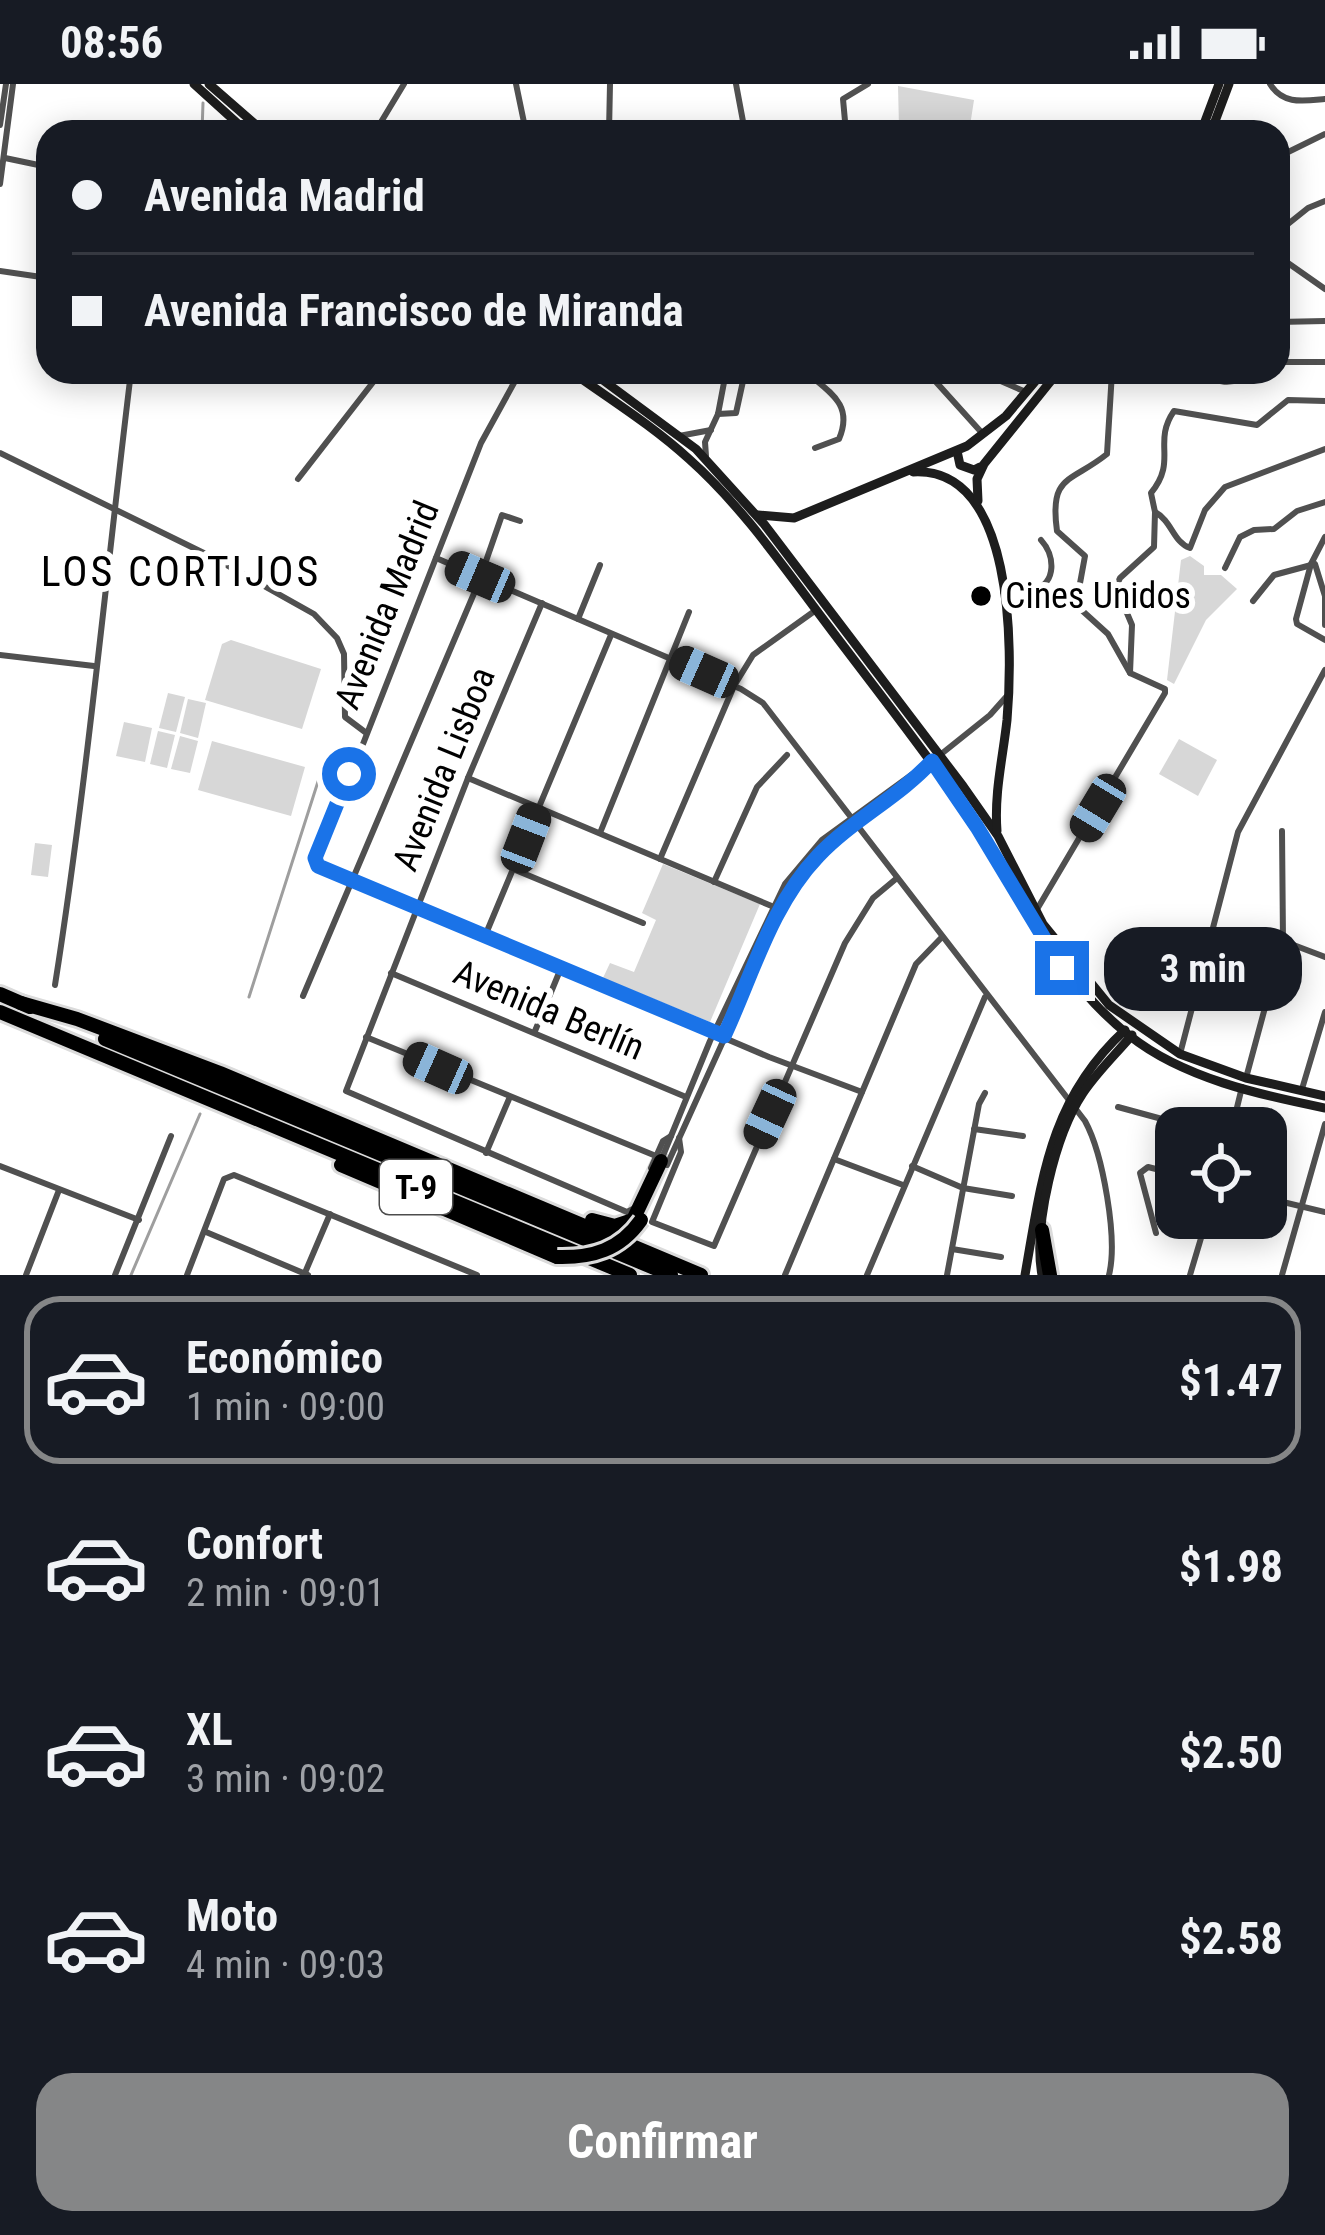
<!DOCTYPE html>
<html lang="es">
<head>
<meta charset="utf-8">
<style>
  :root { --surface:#171b24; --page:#242831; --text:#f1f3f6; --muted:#9ea1a6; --line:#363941; --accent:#858687 }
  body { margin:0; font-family:"Roboto Condensed",sans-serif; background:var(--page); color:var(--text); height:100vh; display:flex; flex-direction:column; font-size:45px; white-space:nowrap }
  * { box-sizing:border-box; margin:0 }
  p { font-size:39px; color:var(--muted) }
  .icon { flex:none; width:66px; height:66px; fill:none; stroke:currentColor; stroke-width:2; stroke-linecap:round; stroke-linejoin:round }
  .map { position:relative; height:1191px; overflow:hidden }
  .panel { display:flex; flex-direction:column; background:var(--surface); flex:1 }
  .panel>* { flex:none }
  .guide { position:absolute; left:36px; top:36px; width:1254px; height:264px; border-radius:36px; box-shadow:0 6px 30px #0003; display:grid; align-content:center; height:264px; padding:0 36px; background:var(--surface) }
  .tools { position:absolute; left:1155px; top:1023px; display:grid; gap:24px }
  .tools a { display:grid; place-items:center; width:132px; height:132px; border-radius:24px; background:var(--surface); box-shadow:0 6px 30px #0003; font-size:60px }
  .end { position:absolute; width:54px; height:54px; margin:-27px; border:15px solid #1a73e8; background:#fff; box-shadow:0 0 0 6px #fff }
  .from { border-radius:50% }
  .bubble { position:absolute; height:84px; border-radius:36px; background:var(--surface); box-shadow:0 6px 30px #0003; font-size:39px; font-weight:700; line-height:84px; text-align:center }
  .car { position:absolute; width:36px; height:72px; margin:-36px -18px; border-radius:15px; box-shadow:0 0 9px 3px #0007; background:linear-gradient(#222 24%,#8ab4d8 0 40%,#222 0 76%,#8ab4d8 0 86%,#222 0) }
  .guide b { display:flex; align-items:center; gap:42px; height:114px; font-size:45px }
  .guide b+b { border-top:3px solid var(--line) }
  .guide i { width:30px; height:30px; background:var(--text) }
  ul { padding:21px 0 0; list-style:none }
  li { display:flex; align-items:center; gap:36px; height:168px; margin:0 24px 18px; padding:0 12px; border:6px solid transparent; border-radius:36px }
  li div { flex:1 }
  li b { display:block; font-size:45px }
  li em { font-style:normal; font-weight:700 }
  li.current { border-color:var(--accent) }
  li>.icon { width:108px; height:108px; stroke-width:1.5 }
  .cta { display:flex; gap:24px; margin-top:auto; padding:24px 36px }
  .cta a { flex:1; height:138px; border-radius:36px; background:var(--accent); color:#fff; font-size:48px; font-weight:700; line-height:138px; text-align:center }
  .status { display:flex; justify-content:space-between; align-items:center; height:84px; padding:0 60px; background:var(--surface); direction:ltr }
  .status svg { height:33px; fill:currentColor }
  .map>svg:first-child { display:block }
  .green { fill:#d7d7d7 }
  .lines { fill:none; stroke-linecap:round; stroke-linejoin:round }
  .stream { stroke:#9e9e9e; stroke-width:3 }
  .highway-casing { stroke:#dbdbdb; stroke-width:20 }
  .street { stroke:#505050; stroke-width:6 }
  .secondary { stroke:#1d1d1d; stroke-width:9 }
  .highway { stroke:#000; stroke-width:14 }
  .highway-bridge-casing { stroke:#dbdbdb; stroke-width:20; stroke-linecap:butt }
  .highway-bridge { stroke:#000; stroke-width:14 }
  .route { stroke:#1a73e8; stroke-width:15 }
  .poi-dot { fill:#000; stroke:#fff; stroke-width:4.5 }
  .labels { text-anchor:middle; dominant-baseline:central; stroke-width:12; stroke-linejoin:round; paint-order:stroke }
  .shield { fill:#fff; stroke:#4c4c4c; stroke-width:3 }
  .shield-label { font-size:33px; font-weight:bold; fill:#000 }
  .poi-label { font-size:36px; fill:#000; stroke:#fff; text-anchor:start }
  .street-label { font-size:36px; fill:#000; stroke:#fff }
  .quarter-label { font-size:42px; letter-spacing:3px; fill:#000; stroke:#fff }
</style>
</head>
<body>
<div class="status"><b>08:56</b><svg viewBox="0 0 49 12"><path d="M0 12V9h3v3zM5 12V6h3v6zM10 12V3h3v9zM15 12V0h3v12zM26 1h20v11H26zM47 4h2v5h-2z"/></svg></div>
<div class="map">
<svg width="1325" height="1191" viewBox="0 0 1325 1191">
  <rect width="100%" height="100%" fill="#fff"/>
  <g class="green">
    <path d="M898 2 974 16 969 48H928L899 43Z"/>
    <path d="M1190 472 1204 482V491H1221L1237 505 1206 536 1174 600 1167 596 1181 476Z"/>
    <path d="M231 556 321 585 302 645 205 616 222 560Z"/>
    <path d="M168 609 185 613 176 648 159 644Z"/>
    <path d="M188 615 206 619 198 654 180 649Z"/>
    <path d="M124 638 152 644 145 678 116 672Z"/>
    <path d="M158 647 175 651 167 684 150 680Z"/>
    <path d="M180 652 198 657 190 689 171 685Z"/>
    <path d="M1179 655 1217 676 1198 712 1159 690Z"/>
    <path d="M212 657 305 683 291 732 198 706Z"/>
    <path d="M35 759 52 761 48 793 31 791Z"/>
    <path d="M663 780 760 820 710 938 603 894 610 879 634 888 656 836 642 829Z"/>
  </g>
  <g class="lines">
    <g class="stream">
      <path d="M202 48 203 19"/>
      <path d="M249 913 323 682"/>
      <path d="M131 1191 200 1030"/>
    </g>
    <g class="highway-casing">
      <g id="highway">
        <path d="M0 910 30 923"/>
        <path d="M21 919 77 935 220 989 701 1191"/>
        <path d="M0 928 630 1191"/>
        <path d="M105 955 671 1191"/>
        <path d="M341 1081 557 1173"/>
        <path d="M592 1136 615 1142 633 1136 661 1077"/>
        <path d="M1042 1146 1050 1191"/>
      </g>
    </g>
    <g class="street">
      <path d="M516 0 526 48"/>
      <path d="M736 0 745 48"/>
      <path d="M1270 0C1283 21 1303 17 1325 15"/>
      <path d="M0 41 6 0"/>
      <path d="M375 48 404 0"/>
      <path d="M609 48 610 0"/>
      <path d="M846 48 843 15 868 0"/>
      <path d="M1278 73 1325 50"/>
      <path d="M5 74 48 83"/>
      <path d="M0 100 13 0"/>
      <path d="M1278 148 1308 124 1325 117"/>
      <path d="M1278 172 1325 205"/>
      <path d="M0 187 48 194"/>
      <path d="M1278 238 1325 237"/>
      <path d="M1278 278H1325"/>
      <path d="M520 288 481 359 316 780 769 973 862 1008"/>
      <path d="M806 288C829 308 854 320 839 355L815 364"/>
      <path d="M927 288 982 349"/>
      <path d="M980 288 1026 308"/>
      <path d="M1112 288 1107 370C1071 399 1049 390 1057 447L1085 472 1076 521 1108 550 1130 589"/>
      <path d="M1199 288C1217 298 1232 304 1249 288"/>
      <path d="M718 330 736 329 745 288"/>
      <path d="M679 352 711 346"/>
      <path d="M0 369 214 474 314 530 337 554 344 570 345 633 365 648"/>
      <path d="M706 372 705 358 718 330 726 288"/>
      <path d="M298 395 381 288"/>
      <path d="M1155 428 1151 409C1178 376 1152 359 1174 327L1257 341 1288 316 1325 317"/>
      <path d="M1325 453 1311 480 1296 535 1297 540 1325 556"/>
      <path d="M436 474 741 605 763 619 1085 1037C1103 1070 1118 1155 1109 1191"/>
      <path d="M1225 484 1240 453 1254 446 1274 445 1297 427 1325 418"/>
      <path d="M1003 508C1013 508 1025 509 1034 506 1057 499 1055 471 1041 456"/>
      <path d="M1253 517 1274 491 1315 480 1325 512V541"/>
      <path d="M542 519 468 694 346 1007 627 1128 635 1124"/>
      <path d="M578 535 600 481"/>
      <path d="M0 571 94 582"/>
      <path d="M940 671 990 631 1006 613"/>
      <path d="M468 694 774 823"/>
      <path d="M600 749 689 528"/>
      <path d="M660 775 734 602 753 571 816 526"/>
      <path d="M513 785 643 839"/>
      <path d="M714 798 757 703 787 671"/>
      <path d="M1036 827 1165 609V605L1130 589 1132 541 1116 503 1120 494 1154 463 1155 428C1172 437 1173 458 1190 464L1205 426 1225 403 1325 365"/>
      <path d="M485 852 611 551"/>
      <path d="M1283 857 1325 873"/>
      <path d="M391 889 686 1013"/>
      <path d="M55 901C87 698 106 492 131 288"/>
      <path d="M303 912 478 500 502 431 520 437"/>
      <path d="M535 947 561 884"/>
      <path d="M366 953 656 1072"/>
      <path d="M1180 970 1238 748 1325 586"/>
      <path d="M1246 994 1283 857 1282 747"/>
      <path d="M1302 1005 1325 928"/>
      <path d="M1118 1023 1195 1044"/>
      <path d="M1232 1044 1242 1003"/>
      <path d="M974 1045 1023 1052"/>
      <path d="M679 1054 681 1068 652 1138 714 1162 845 859 873 814 897 794"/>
      <path d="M486 1069 509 1015"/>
      <path d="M662 1074 710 957 785 800 822 756 929 678"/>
      <path d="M834 1075 903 1101"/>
      <path d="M667 1081 792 805 827 763 920 689"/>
      <path d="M0 1082 139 1136"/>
      <path d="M912 1082 963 1104 1012 1112"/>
      <path d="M651 1084 663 1057 671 1052"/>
      <path d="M1266 1114 1325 1128"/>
      <path d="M206 1148 308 1191"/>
      <path d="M1156 1149 1140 1089 1148 1083 1176 1090"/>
      <path d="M952 1165 1001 1173"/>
      <path d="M26 1191 59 1106"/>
      <path d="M115 1191 171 1052"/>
      <path d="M187 1191 224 1095 234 1091 477 1191"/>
      <path d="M304 1191 330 1130"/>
      <path d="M785 1191 916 880 942 853"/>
      <path d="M867 1191 985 913"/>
      <path d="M947 1191 979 1020 985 1009"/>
      <path d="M1190 1191 1207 1134"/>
      <path d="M1282 1191 1325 1040"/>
    </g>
    <g class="secondary">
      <path d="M194 0 247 48"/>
      <path d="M209 0 264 48"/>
      <path d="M1201 48 1219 0"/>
      <path d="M1211 48 1229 0"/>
      <path d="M572 288C611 316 653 342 689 375 743 423 785 485 829 543 878 608 929 672 975 740 1025 815 1057 895 1130 952 1183 994 1260 1011 1325 1024"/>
      <path d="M592 288 696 365 764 440 963 702 998 752 1043 840 1109 921 1180 970 1246 994 1325 1012"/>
      <path d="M957 367 960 381 974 386 980 383"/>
      <path d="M913 388C1015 382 1013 566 1007 636 1003 673 994 709 997 747"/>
      <path d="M978 417 977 395 984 380 1058 288"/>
      <path d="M758 431 794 434 967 362 1006 332 1043 288"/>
      <path d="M1025 1191C1042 1095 1049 1016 1125 946"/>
      <path d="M1042 1191C1033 1142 1055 1051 1083 1009 1097 988 1116 970 1132 951"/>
    </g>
    <use href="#highway" class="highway"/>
    <g class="highway-bridge-casing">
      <path id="highway-bridge" d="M557 1173C592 1174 620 1166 641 1136"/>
    </g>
    <use href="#highway-bridge" class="highway-bridge"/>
  </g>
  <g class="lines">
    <path class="route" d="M349 690 315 774 318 782 724 952C752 892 771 821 818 772 852 736 899 713 932 677L977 743 1062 884"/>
  </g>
  <circle class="poi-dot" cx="981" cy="512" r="12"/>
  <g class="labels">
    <rect class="shield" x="380" y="1076" width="72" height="54" rx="9"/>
    <g class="shield-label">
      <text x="416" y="1103">T-9</text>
    </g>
    <g class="poi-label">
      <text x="1005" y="512">Cines Unidos</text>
    </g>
    <g class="street-label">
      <text transform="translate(387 521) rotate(-68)">Avenida Madrid</text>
      <text transform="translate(444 685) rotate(-68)">Avenida Lisboa</text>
      <text transform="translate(549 926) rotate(23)">Avenida Berlín</text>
    </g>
    <g class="quarter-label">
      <text x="181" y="487">LOS CORTIJOS</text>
    </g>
  </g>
</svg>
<div class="tools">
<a><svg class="icon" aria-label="locate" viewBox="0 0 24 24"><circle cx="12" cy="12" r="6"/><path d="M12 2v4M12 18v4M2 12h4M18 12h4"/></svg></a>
</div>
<i class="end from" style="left:349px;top:690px"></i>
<i class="end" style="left:1062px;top:884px"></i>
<div class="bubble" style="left:1104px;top:843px;width:198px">3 min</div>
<i class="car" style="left:480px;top:493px;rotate:293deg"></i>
<i class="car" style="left:704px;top:588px;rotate:294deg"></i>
<i class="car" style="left:1098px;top:724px;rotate:211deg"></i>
<i class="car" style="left:526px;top:754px;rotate:21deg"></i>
<i class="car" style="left:438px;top:984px;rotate:294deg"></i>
<i class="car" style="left:770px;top:1030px;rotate:205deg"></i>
<div class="guide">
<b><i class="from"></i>Avenida Madrid</b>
<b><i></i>Avenida Francisco de Miranda</b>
</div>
</div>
<section class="panel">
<ul>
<li class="current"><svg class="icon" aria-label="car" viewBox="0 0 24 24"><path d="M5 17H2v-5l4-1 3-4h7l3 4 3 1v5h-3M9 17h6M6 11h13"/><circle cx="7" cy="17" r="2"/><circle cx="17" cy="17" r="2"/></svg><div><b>Económico</b><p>1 min · 09:00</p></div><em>$1.47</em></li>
<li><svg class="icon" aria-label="car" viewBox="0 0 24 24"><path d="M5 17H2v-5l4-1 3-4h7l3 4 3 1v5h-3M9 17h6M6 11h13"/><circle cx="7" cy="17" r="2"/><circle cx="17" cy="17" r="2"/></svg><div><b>Confort</b><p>2 min · 09:01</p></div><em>$1.98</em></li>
<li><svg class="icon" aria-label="car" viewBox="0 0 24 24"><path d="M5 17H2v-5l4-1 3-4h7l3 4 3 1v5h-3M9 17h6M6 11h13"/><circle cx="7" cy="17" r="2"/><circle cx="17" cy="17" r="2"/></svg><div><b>XL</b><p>3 min · 09:02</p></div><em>$2.50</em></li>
<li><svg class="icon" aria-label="car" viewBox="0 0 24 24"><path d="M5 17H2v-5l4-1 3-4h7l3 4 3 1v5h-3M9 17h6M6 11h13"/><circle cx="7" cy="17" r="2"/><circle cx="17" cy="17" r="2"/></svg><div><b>Moto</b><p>4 min · 09:03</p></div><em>$2.58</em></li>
</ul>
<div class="cta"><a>Confirmar</a></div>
</section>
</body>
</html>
